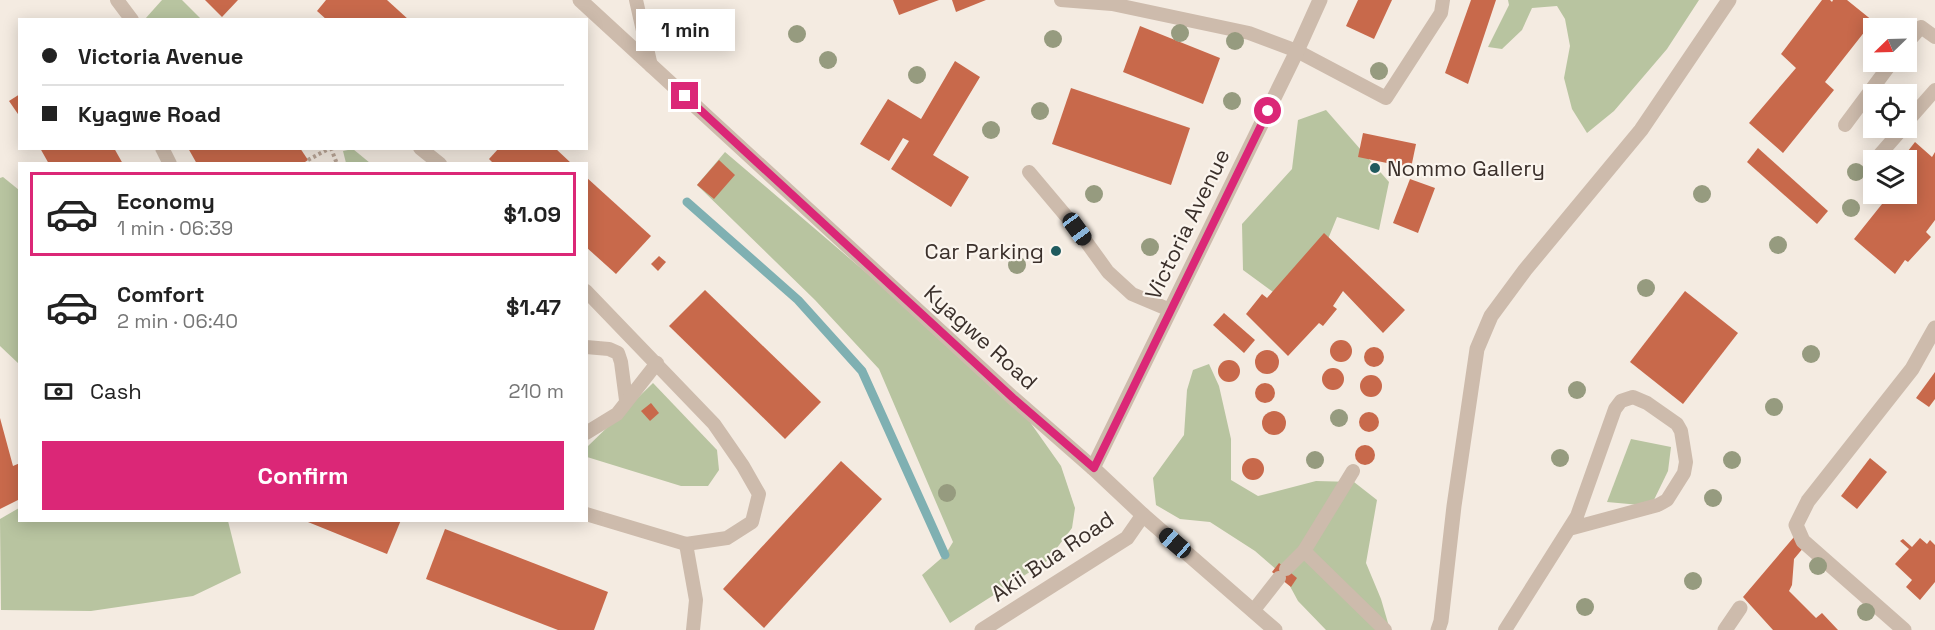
<!DOCTYPE html>
<html lang="en">
<head>
<meta charset="utf-8">
<style>
  :root { --surface:#fff; --page:#f6f6f6; --text:#222; --muted:#767676; --line:#e0e0e0; --accent:#db2777 }
  body { margin:0; font-family:"Space Grotesk",sans-serif; background:var(--page); color:var(--text); height:100vh; display:flex; flex-direction:column; font-size:22px; white-space:nowrap }
  * { box-sizing:border-box; margin:0 }
  p { font-size:20px; color:var(--muted) }
  .icon { flex:none; width:33px; height:33px; fill:none; stroke:currentColor; stroke-width:2; stroke-linecap:round; stroke-linejoin:round }
  .map { position:relative; flex:1; overflow:hidden }
  .sheet { position:absolute; left:18px; top:162px; width:570px; height:360px; display:flex; flex-direction:column; background:var(--surface); border-radius:0px; box-shadow:0 3px 15px #0003 }
  .sheet>* { flex:none }
  .hud { position:absolute; left:18px; top:18px; width:570px; height:132px; border-radius:0px; box-shadow:0 3px 15px #0003; display:grid; align-content:center; height:132px; padding:0 24px; background:var(--surface) }
  .needle { width:39px; rotate:247deg }
  .controls { position:absolute; left:1863px; top:18px; display:grid; gap:12px }
  .controls a { display:grid; place-items:center; width:54px; height:54px; border-radius:0px; background:var(--surface); box-shadow:0 3px 15px #0003; font-size:30px }
  .end { position:absolute; width:27px; height:27px; margin:-14px; border:8px solid #db2777; background:#fff; box-shadow:0 0 0 3px #fff }
  .from { border-radius:50% }
  .bubble { position:absolute; height:42px; border-radius:0px; background:var(--surface); box-shadow:0 3px 15px #0003; font-size:20px; font-weight:800; line-height:42px; text-align:center }
  .car { position:absolute; width:18px; height:36px; margin:-18px -9px; border-radius:8px; box-shadow:0 0 4px 2px #0007; background:linear-gradient(#222 24%,#8ab4d8 0 40%,#222 0 76%,#8ab4d8 0 86%,#222 0) }
  .hud b { display:flex; align-items:center; gap:21px; height:57px; font-size:22px }
  .hud b+b { border-top:2px solid var(--line) }
  .hud i { width:15px; height:15px; background:var(--text) }
  ul { padding:10px 0 0; list-style:none }
  li { display:flex; align-items:center; gap:18px; height:84px; margin:0 12px 9px; padding:0 12px; border:3px solid transparent; border-radius:0px }
  li div { flex:1 }
  li b { display:block; font-size:22px }
  li em { font-style:normal; font-weight:800 }
  li.selected { border-color:var(--accent) }
  li>.icon { width:54px; height:54px; stroke-width:1.5 }
  .pay { display:flex; align-items:center; gap:15px; height:66px; padding:0 24px; font-size:22px }
  .pay p { margin-inline-start:auto }
  .button { display:flex; gap:12px; margin-top:auto; padding:12px 24px }
  .button a { flex:1; height:69px; border-radius:0px; background:var(--accent); color:#fff; font-size:24px; font-weight:800; line-height:69px; text-align:center }
  .map>svg:first-child { display:block }
  .green { fill:#b8c4a0 }
  .lines { fill:none; stroke-linecap:round; stroke-linejoin:round }
  .stream { stroke:#7fb0b2; stroke-width:9 }
  .building { fill:#c8694b }
  .path { stroke:#b9a596; stroke-width:4; stroke-dasharray:3 3; stroke-linecap:butt }
  .service { stroke:#cdbbac; stroke-width:14 }
  .minor { stroke:#cdbbac; stroke-width:15 }
  .tertiary { stroke:#cdbbac; stroke-width:15 }
  .tree { fill:#969b7f }
  .route { stroke:#db2777; stroke-width:8 }
  .poi-dot { fill:#1f5a5e; stroke:#fbf5ee; stroke-width:2 }
  .labels { text-anchor:middle; dominant-baseline:central; stroke-width:4.5; stroke-linejoin:round; paint-order:stroke }
  .poi-label { font-size:22px; fill:#3b302b; stroke:#fbf5ee; text-anchor:start }
  .street-label { font-size:22px; fill:#3b302b; stroke:#fbf5ee }
</style>
</head>
<body>
<div class="map">
<svg width="1935" height="630" viewBox="0 0 1935 630">
  <rect width="100%" height="100%" fill="#f4ebe1"/>
  <g class="green">
    <path d="M162 0H182L200 18 145 19Z"/>
    <path d="M1508 0H1699L1667 49 1614 111 1587 133 1572 109 1564 78 1570 46 1565 19 1557 6 1532 8 1522 30 1502 49 1488 47 1509 5Z"/>
    <path d="M1326 110 1389 182 1379 230 1337 217 1313 276 1284 300 1243 270 1242 224 1292 169 1298 120Z"/>
    <path d="M353 149 370 163H346L343 151Z"/>
    <path d="M725 152 1013 398 1061 466 1075 508 1072 528 1047 561 950 623 922 575 945 555 953 542 879 369 815 300 697 185Z"/>
    <path d="M3 177 19 190V364L0 346V178Z"/>
    <path d="M1209 364 1219 386 1231 439V480L1258 496 1316 481 1354 482 1377 500 1366 563 1381 599 1390 630H1326L1298 601 1285 577 1255 551 1210 522 1180 519 1156 505 1153 478 1184 435 1187 390 1193 370Z"/>
    <path d="M653 383 717 450 719 470 708 486H681L587 457V447Z"/>
    <path d="M1631 439 1671 447 1668 471 1651 506 1607 502Z"/>
    <path d="M19 508 20 520 228 521 241 573 193 596 91 611 1 610 0 519Z"/>
  </g>
  <g class="lines">
    <path class="stream" d="M687 202 798 300 862 371 945 555"/>
  </g>
  <g class="building">
    <path d="M205 0H238L222 17Z"/>
    <path d="M326 0H387L409 20H327L317 11Z"/>
    <path d="M893 0H939L899 15Z"/>
    <path d="M952 0H986L956 12Z"/>
    <path d="M1358 0H1392L1374 39 1346 26Z"/>
    <path d="M1471 0H1496L1468 84 1445 73Z"/>
    <path d="M1822 0H1830L1832 2 1833 0H1847L1873 21 1825 82 1834 90 1783 153 1749 123 1796 68 1781 54Z"/>
    <path d="M1140 26 1220 58 1203 104 1123 72Z"/>
    <path d="M955 61 980 77 933 155 969 177 951 207 891 169 909 141 903 138 889 161 860 144 888 99 921 119Z"/>
    <path d="M1071 88 1190 128 1171 185 1052 144Z"/>
    <path d="M20 94V117L9 101Z"/>
    <path d="M1363 133 1416 144 1411 168 1358 157Z"/>
    <path d="M1915 142 1932 157 1935 152V220L1926 232 1931 237 1908 262 1905 260 1895 274 1854 239 1890 194H1906V160H1901Z"/>
    <path d="M40 148H114L123 164H49Z"/>
    <path d="M188 148H300L308 160 302 164H197Z"/>
    <path d="M499 148H555L572 164H494L489 159Z"/>
    <path d="M1758 148 1828 211 1817 224 1747 162Z"/>
    <path d="M719 160 735 175 714 199 697 185Z"/>
    <path d="M586 177 651 236 616 274 586 247Z"/>
    <path d="M1410 179 1435 188 1418 233 1393 223Z"/>
    <path d="M1324 233 1405 310 1383 333 1343 291 1333 306 1337 309 1323 326 1319 323 1288 356 1246 314 1262 294 1267 298Z"/>
    <path d="M659 256 666 262 658 271 651 264Z"/>
    <path d="M705 290 821 402 785 439 669 326Z"/>
    <path d="M1685 291 1738 333 1683 404 1630 362Z"/>
    <path d="M1224 313 1255 340 1244 353 1213 325Z"/>
    <circle cx="1341" cy="351" r="11"/>
    <circle cx="1374" cy="357" r="10"/>
    <circle cx="1267" cy="362" r="12"/>
    <circle cx="1229" cy="371" r="11"/>
    <circle cx="1333" cy="379" r="11"/>
    <path d="M1935 372V399L1929 407 1916 398Z"/>
    <circle cx="1371" cy="386" r="11"/>
    <circle cx="1265" cy="393" r="10"/>
    <path d="M651 403 659 413 650 421 641 411Z"/>
    <circle cx="1274" cy="423" r="12"/>
    <circle cx="1369" cy="422" r="10"/>
    <path d="M0 418 13 466 20 463V499L0 509Z"/>
    <circle cx="1365" cy="455" r="10"/>
    <circle cx="1253" cy="469" r="11"/>
    <path d="M1870 458 1887 472 1857 509 1841 496Z"/>
    <path d="M841 461 882 499 764 628 723 589Z"/>
    <path d="M303 520H401L387 554Z"/>
    <path d="M445 529 608 592 594 630H558L426 579Z"/>
    <path d="M1794 537 1804 547 1794 559 1792 585 1789 591 1816 618 1822 613 1838 630H1773L1743 597Z"/>
    <path d="M1920 538 1927 544 1930 540 1935 545V582L1920 600 1906 587 1912 580 1895 564 1909 549 1900 541 1903 539 1912 547Z"/>
    <path d="M1279 563 1297 578 1291 587 1272 572Z"/>
  </g>
  <g class="lines">
    <g class="path">
      <path d="M331 148 337 164"/>
      <path d="M308 160 330 148"/>
    </g>
    <g class="service">
      <path d="M117 0 132 20"/>
      <path d="M636 0 651 66"/>
      <path d="M1061 0 1112 4 1249 33 1297 51 1386 98 1441 13 1443 0"/>
      <path d="M1906 44 1921 27 1935 37"/>
      <path d="M1906 123 1935 90"/>
      <path d="M1845 125 1892 62"/>
      <path d="M162 148 170 164"/>
      <path d="M420 148 440 164"/>
      <path d="M1875 160 1903 128"/>
      <path d="M1029 172 1077 229 1108 272 1132 294 1170 310"/>
      <path d="M586 291 714 424 743 466 759 494 752 522 727 538 686 544 586 514"/>
      <path d="M586 347 609 349 618 353 621 362 626 400"/>
      <path d="M586 433 617 414 657 363"/>
      <path d="M686 544 696 600 693 630"/>
      <path d="M1304 551 1385 630"/>
      <path d="M1286 569 1304 551 1353 471"/>
      <path d="M1253 611 1279 578"/>
      <path d="M1505 630 1577 516 1615 409 1621 401 1633 397 1647 403 1677 424 1681 431 1686 462 1684 473 1667 500 1658 505 1569 529"/>
    </g>
    <g class="minor">
      <path d="M1093 468 1297 51 1320 0"/>
      <path d="M1438 630 1441 621 1454 506 1477 349 1491 316 1525 270 1641 130 1729 0"/>
      <path d="M1725 630 1740 608"/>
      <path d="M1904 630 1803 541 1796 525 1808 501 1912 369 1935 328"/>
    </g>
    <g class="tertiary">
      <path d="M580 0 1013 398 1093 468 1143 515 1275 630"/>
      <path d="M982 630 1127 538 1143 515"/>
    </g>
  </g>
  <g class="tree">
    <circle cx="1180" cy="33" r="9"/>
    <circle cx="797" cy="34" r="9"/>
    <circle cx="1053" cy="39" r="9"/>
    <circle cx="1235" cy="41" r="9"/>
    <circle cx="828" cy="60" r="9"/>
    <circle cx="1379" cy="71" r="9"/>
    <circle cx="917" cy="75" r="9"/>
    <circle cx="1232" cy="101" r="9"/>
    <circle cx="1040" cy="111" r="9"/>
    <circle cx="991" cy="130" r="9"/>
    <circle cx="1856" cy="172" r="9"/>
    <circle cx="1094" cy="194" r="9"/>
    <circle cx="1702" cy="194" r="9"/>
    <circle cx="1851" cy="208" r="9"/>
    <circle cx="1778" cy="245" r="9"/>
    <circle cx="1150" cy="247" r="9"/>
    <circle cx="1017" cy="265" r="9"/>
    <circle cx="1646" cy="288" r="9"/>
    <circle cx="1811" cy="354" r="9"/>
    <circle cx="1577" cy="390" r="9"/>
    <circle cx="1774" cy="407" r="9"/>
    <circle cx="1339" cy="418" r="9"/>
    <circle cx="1560" cy="458" r="9"/>
    <circle cx="1315" cy="460" r="9"/>
    <circle cx="1732" cy="460" r="9"/>
    <circle cx="947" cy="493" r="9"/>
    <circle cx="1713" cy="498" r="9"/>
    <circle cx="1818" cy="566" r="9"/>
    <circle cx="1693" cy="581" r="9"/>
    <circle cx="1585" cy="607" r="9"/>
    <circle cx="1866" cy="612" r="9"/>
  </g>
  <g class="lines">
    <path class="route" d="M685 96 1013 398 1094 468 1268 111"/>
  </g>
  <g class="poi-dot">
    <circle cx="1375" cy="168" r="6"/>
    <circle cx="1056" cy="251" r="6"/>
  </g>
  <g class="labels">
    <g class="poi-label">
      <text x="1387" y="168">Nommo Gallery</text>
      <text x="1044" y="251" text-anchor="end">Car Parking</text>
    </g>
    <g class="street-label">
      <text transform="translate(1187 224) rotate(-64)">Victoria Avenue</text>
      <text transform="translate(981 337) rotate(42)">Kyagwe Road</text>
      <text transform="translate(1052 556) rotate(-34)">Akii Bua Road</text>
    </g>
  </g>
</svg>
<div class="controls">
<a><svg class="needle" viewBox="-14 -14 28 28"><path d="M0-13l5 13h-10z" fill="#e53935"/><path d="M0 13l5-13h-10z" fill="#767676"/></svg></a>
<a><svg class="icon" aria-label="locate" viewBox="0 0 24 24"><circle cx="12" cy="12" r="6"/><path d="M12 2v4M12 18v4M2 12h4M18 12h4"/></svg></a>
<a><svg class="icon" aria-label="layers" viewBox="0 0 24 24"><path d="M12 4l9 5-9 5-9-5zM3 14l9 5 9-5"/></svg></a>
</div>
<i class="end from" style="left:1268px;top:111px"></i>
<i class="end" style="left:685px;top:96px"></i>
<div class="bubble" style="left:636px;top:9px;width:99px">1 min</div>
<i class="car" style="left:1077px;top:229px;rotate:144deg"></i>
<i class="car" style="left:1175px;top:543px;rotate:311deg"></i>
<div class="hud">
<b><i class="from"></i>Victoria Avenue</b>
<b><i></i>Kyagwe Road</b>
</div>
<section class="sheet">
<ul>
<li class="selected"><svg class="icon" aria-label="car" viewBox="0 0 24 24"><path d="M5 17H2v-5l4-1 3-4h7l3 4 3 1v5h-3M9 17h6M6 11h13"/><circle cx="7" cy="17" r="2"/><circle cx="17" cy="17" r="2"/></svg><div><b>Economy</b><p>1 min · 06:39</p></div><em>$1.09</em></li>
<li><svg class="icon" aria-label="car" viewBox="0 0 24 24"><path d="M5 17H2v-5l4-1 3-4h7l3 4 3 1v5h-3M9 17h6M6 11h13"/><circle cx="7" cy="17" r="2"/><circle cx="17" cy="17" r="2"/></svg><div><b>Comfort</b><p>2 min · 06:40</p></div><em>$1.47</em></li>
</ul>
<div class="pay"><svg class="icon" aria-label="cash" viewBox="0 0 24 24"><path d="M3 7h18v10H3z"/><circle cx="12" cy="12" r="2"/></svg>Cash<p>210 m</p></div>
<div class="button"><a>Confirm</a></div>
</section>
</div>
</body>
</html>
